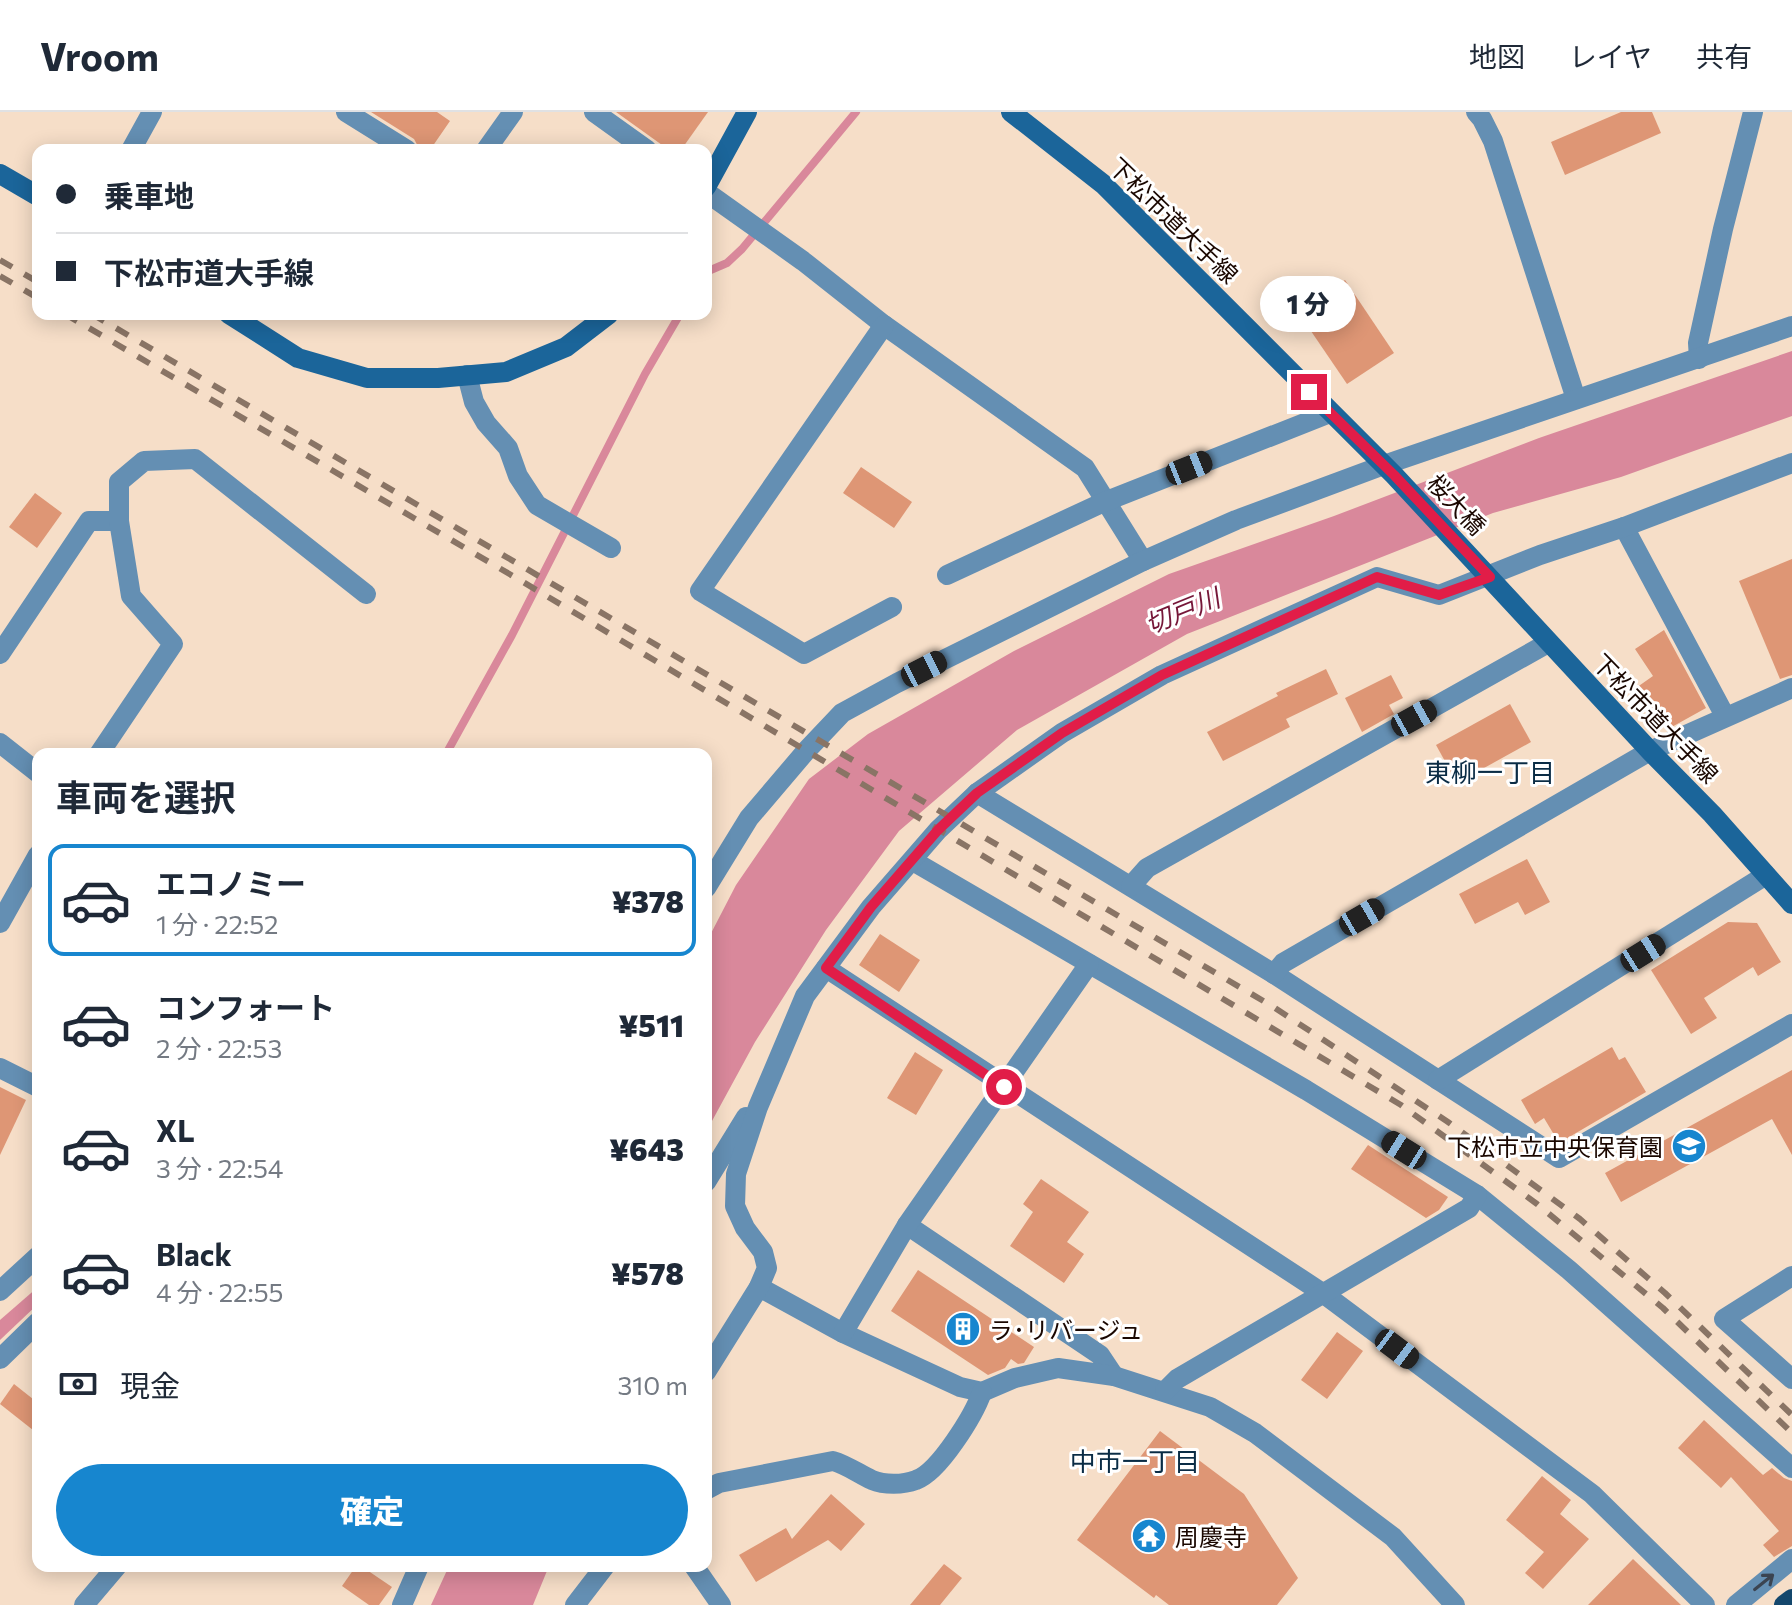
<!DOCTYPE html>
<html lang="ja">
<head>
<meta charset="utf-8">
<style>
  :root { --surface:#fff; --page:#f2f2f3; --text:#1f2937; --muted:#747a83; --line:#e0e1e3; --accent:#1786cf }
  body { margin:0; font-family:Commissioner,"Noto Sans JP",sans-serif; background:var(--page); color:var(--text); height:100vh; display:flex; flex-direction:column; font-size:30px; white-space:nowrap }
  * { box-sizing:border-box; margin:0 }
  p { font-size:26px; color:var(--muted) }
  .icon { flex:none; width:44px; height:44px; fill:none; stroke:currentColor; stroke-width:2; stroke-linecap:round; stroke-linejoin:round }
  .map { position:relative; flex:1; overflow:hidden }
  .drawer { position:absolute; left:32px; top:636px; width:680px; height:824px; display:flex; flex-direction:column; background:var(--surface); border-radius:16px; box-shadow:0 4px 20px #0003 }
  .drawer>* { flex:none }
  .guide { position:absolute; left:32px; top:32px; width:680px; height:176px; border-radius:16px; box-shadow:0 4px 20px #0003; display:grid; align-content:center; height:176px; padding:0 24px; background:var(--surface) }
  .end { position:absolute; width:36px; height:36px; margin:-18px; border:10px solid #e11d48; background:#fff; box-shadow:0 0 0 4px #fff }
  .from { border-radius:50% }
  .bubble { position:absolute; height:56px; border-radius:28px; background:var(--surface); box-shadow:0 4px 20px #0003; font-size:26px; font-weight:800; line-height:56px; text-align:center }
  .car { position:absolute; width:24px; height:48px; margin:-24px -12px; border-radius:10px; box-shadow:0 0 6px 2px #0007; background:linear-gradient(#222 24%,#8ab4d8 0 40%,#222 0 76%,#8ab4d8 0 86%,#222 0) }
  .guide b { display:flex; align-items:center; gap:28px; height:76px; font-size:30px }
  .guide b+b { border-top:2px solid var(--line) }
  .guide i { width:20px; height:20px; background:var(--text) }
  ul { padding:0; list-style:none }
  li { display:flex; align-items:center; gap:24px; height:112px; margin:0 16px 12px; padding:0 8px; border:4px solid transparent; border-radius:16px }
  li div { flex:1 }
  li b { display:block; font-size:30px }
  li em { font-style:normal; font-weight:800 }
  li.current { border-color:var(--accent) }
  li>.icon { width:72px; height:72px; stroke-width:1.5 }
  h2 { padding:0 24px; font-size:36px; line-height:96px }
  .pay { display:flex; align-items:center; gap:20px; height:88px; padding:0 24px; font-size:30px }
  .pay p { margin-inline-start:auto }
  .action { display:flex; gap:16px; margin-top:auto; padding:16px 24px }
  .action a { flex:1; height:92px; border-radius:48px; background:var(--accent); color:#fff; font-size:32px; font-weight:800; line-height:92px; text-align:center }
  header { display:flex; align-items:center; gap:48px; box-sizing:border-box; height:112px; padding:0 40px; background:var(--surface); border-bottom:2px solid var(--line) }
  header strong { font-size:38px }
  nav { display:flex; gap:44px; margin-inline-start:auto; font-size:28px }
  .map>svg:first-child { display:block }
  .water { fill:#d9889b }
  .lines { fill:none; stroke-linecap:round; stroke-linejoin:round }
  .stream { stroke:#d9889b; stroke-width:8 }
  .building { fill:#de9675 }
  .street { stroke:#648fb3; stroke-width:20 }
  .secondary { stroke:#1b659a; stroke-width:20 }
  .primary { stroke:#14476c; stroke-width:20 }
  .rail { stroke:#897465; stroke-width:6; stroke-dasharray:14 14; stroke-linecap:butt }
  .oneway { stroke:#3b4451 }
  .route { stroke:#e11d48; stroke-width:10 }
  .labels { text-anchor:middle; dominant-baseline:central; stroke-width:6; stroke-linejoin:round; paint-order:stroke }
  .street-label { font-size:24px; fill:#1a0700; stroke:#fff }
  .poi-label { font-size:24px; fill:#1a0700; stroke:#fff; text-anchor:start }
  .water-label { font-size:26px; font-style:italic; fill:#761739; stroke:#fff }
  .neighbourhood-label { font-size:26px; fill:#0a2c45; stroke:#fff }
</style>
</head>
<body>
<header>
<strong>Vroom</strong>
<nav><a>地図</a><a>レイヤ</a><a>共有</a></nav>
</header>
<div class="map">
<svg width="1792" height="1493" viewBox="0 0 1792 1493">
  <rect width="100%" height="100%" fill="#f6dec8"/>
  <g class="water">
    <path d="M1792 239V304L1621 365 1493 401 1187 522 1017 618 899 719 826 818 755 930 706 1020V831L736 773 809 667 868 622 1014 539 1169 462 1334 404 1539 326Z"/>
    <path d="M38 1175V1192L0 1228V1208Z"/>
    <path d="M449 1454H549L533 1493H431Z"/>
  </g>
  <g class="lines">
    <g class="stream">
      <path d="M706 160 727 151 742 137 856 0"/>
      <path d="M446 642 512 523 645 262 680 202"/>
    </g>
  </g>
  <g class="building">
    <path d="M371 0H437L450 9 430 38H420L414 27Z"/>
    <path d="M616 0H708L681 38H669Z"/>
    <path d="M1621 0H1652L1661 21 1565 63 1551 30Z"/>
    <path d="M1345 168 1394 241 1347 272 1298 200Z"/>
    <path d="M861 355 912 390 894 416 843 381Z"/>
    <path d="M35 381 62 401 37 436 9 415Z"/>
    <path d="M1792 447V563L1780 567 1739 469Z"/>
    <path d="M1664 518 1706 596 1670 616 1633 578 1653 564 1635 537Z"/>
    <path d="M1326 557 1338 582 1286 607 1290 615 1223 649 1207 620 1278 584 1276 581Z"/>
    <path d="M1391 563 1403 586 1389 593 1394 602 1362 620 1345 586Z"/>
    <path d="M1510 592 1531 630 1457 671 1436 633Z"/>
    <path d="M1527 747 1550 790 1525 803 1518 790 1475 812 1459 782Z"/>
    <path d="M1728 810 1757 811 1781 850 1758 864 1753 855 1704 886 1717 906 1691 922 1651 858Z"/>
    <path d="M880 822 920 848 899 880 859 853Z"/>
    <path d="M1612 935 1619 948 1625 945 1646 980 1559 1031 1544 1006 1535 1012 1521 988Z"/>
    <path d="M915 940 943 958 916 1003 887 986Z"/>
    <path d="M1792 958V1043L1772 1007 1621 1090 1605 1061Z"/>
    <path d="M0 975 26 988 0 1043Z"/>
    <path d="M1368 1033 1448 1085 1439 1098 1426 1106 1351 1057Z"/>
    <path d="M1041 1067 1089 1100 1067 1130 1084 1142 1064 1171 1010 1134 1033 1100 1023 1092Z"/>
    <path d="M918 1158 1034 1235 1024 1251 1018 1252 1011 1247 1005 1256 988 1263 891 1199Z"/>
    <path d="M1337 1220 1363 1239 1327 1287 1301 1268Z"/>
    <path d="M14 1272 38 1291V1322L0 1292Z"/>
    <path d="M1704 1308 1763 1363 1772 1356 1784 1366 1792 1369V1434L1774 1445 1763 1433 1779 1419 1731 1365 1721 1376 1678 1336Z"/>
    <path d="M1160 1319 1244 1382 1298 1466 1277 1493H1169L1156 1483 1154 1486 1077 1428Z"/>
    <path d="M1542 1364 1571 1388 1560 1402 1589 1427 1543 1477 1525 1461 1544 1440 1506 1408Z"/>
    <path d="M831 1382 865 1412 841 1439 828 1428 756 1470 739 1443 786 1416 792 1427Z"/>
    <path d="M1633 1447 1681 1493H1588Z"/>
    <path d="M944 1452 962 1466 940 1493H910Z"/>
    <path d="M356 1454H361L392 1475 379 1493H369L342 1474Z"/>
  </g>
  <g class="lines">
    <g class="street">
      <path d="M346 0 407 38"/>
      <path d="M594 0 647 38"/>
      <path d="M1476 0 1482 7 1493 29 1576 287"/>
      <path d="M131 38 152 0"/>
      <path d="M486 38 513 0"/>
      <path d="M706 80 803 149 884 213 1085 356 1143 449"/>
      <path d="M884 213 700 479 804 542 892 495"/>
      <path d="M1699 247 1698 231 1723 117 1753 0"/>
      <path d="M467 263 474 290 486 311 508 336 518 364 537 393 611 436"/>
      <path d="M1624 415 1725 604"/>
      <path d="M947 463 1104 390 1330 301"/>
      <path d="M0 542 89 409H119"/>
      <path d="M0 631 38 661"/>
      <path d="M99 642 173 532 131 484 119 409V370L144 349 195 347 366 482"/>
      <path d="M977 681 1274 862 1559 1046 1792 912"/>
      <path d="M913 749 1306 978 1477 1083 1569 1158 1792 1356"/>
      <path d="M1131 774 1147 756 1548 531"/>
      <path d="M706 776 749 706 806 639 842 601 897 571 1143 449 1236 408 1384 353 1792 214"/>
      <path d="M0 811 38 743"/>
      <path d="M826 856 1324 1182 1592 1382 1705 1493"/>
      <path d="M1274 862 1283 851 1650 639 1792 576"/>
      <path d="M0 956 38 975"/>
      <path d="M1438 968 1766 763"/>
      <path d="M706 1070 746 1005"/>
      <path d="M907 1113 1100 1243 1114 1264"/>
      <path d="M1792 1164 1724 1207 1792 1267"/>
      <path d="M759 1175 843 1221 960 1275 982 1280 1015 1266 1058 1256 1114 1264 1210 1295 1255 1321 1393 1425 1455 1493"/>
      <path d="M0 1179 38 1144"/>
      <path d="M843 1221 907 1113 1089 852"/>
      <path d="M0 1247 38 1210"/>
      <path d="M706 1260 759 1175 767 1156 763 1140 745 1116 735 1094 736 1062 758 995 805 884 871 795 938 718 977 681 1062 621 1162 563 1377 465 1439 483 1540 443 1624 415 1792 351"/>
      <path d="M1165 1279 1177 1267 1469 1096 1477 1083"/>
      <path d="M706 1378 719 1371 833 1349C847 1353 859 1362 872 1368 884 1373 903 1373 916 1368 939 1360 974 1303 982 1280"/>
      <path d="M694 1454 721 1493"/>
      <path d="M84 1493 117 1454"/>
      <path d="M402 1493 419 1454"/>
      <path d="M575 1493 605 1454"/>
      <path d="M1736 1493 1792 1447"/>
    </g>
    <g class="secondary">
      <path d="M1011 0 1103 72 1394 363 1650 639 1712 702 1792 792"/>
      <path d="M0 62 38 84"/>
      <path d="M706 75 747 0"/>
      <path d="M229 202 298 246 367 266H438L506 260 566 235 609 202"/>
    </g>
    <path class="primary" d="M1784 1493 1792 1487"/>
    <g class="rail">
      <path d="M0 148 38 170"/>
      <path d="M0 164 38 186"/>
      <path d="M65 202 518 467 1401 993 1537 1092 1663 1196 1792 1321"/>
      <path d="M92 202 1272 894 1448 1010 1580 1107 1665 1181 1792 1303"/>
    </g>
  </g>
  <defs><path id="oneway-shaft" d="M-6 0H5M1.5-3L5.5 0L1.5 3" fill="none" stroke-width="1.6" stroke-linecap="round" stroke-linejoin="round" transform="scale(2)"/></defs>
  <use class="oneway" href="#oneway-shaft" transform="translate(1764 1470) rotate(-39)"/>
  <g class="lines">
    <path class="route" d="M1004 975 826 856 871 795 938 718 977 681 1062 621 1162 563 1377 465 1439 483 1490 465 1394 363 1309 280"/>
  </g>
  <defs>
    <g id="school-disc" transform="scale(1.8)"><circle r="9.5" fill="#1786cf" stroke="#fff"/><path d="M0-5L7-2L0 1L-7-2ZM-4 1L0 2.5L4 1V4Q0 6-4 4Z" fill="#fff"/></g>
    <g id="building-disc" transform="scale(1.8)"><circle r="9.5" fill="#1786cf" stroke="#fff"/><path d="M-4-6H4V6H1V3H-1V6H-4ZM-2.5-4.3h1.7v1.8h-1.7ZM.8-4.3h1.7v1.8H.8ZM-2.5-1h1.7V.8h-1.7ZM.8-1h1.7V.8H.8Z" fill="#fff"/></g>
    <g id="temple-disc" transform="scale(1.8)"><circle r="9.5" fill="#1786cf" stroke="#fff"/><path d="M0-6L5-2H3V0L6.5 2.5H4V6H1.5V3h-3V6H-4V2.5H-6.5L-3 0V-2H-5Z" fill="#fff"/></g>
  </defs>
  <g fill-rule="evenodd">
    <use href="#school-disc" x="1689" y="1034"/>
    <use href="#building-disc" x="963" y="1217"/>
    <use href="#temple-disc" x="1149" y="1424"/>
  </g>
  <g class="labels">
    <g class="street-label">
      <text transform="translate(1174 108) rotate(44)">下松市道大手線</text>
      <text transform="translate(1457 392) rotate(47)">桜大橋</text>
      <text transform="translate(1656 606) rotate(46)">下松市道大手線</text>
    </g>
    <g class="poi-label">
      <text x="1663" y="1034" text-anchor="end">下松市立中央保育園</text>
      <text x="989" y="1217">ラ･リバージュ</text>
      <text x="1175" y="1424">周慶寺</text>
    </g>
    <g class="water-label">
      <text transform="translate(1182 498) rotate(-22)">切戸川</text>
    </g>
    <g class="neighbourhood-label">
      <text x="1490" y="659">東柳一丁目</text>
      <text x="1135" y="1348">中市一丁目</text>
    </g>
  </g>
</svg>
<i class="end from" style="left:1004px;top:975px"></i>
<i class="end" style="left:1309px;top:280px"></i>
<div class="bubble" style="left:1260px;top:164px;width:96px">1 分</div>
<i class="car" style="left:1189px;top:356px;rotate:68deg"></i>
<i class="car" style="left:924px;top:557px;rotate:63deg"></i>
<i class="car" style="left:1414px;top:606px;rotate:61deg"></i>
<i class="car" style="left:1362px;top:805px;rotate:60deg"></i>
<i class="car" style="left:1643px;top:841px;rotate:58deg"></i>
<i class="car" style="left:1404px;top:1038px;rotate:302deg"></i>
<i class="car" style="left:1397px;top:1237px;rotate:127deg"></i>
<div class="guide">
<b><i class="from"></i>乗車地</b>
<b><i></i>下松市道大手線</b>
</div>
<section class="drawer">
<h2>車両を選択</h2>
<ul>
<li class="current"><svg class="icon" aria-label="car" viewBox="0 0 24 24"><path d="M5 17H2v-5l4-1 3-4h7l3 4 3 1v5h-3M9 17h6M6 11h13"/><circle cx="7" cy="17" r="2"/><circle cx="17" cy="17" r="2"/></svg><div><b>エコノミー</b><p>1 分 · 22:52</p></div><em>¥378</em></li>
<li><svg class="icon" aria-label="car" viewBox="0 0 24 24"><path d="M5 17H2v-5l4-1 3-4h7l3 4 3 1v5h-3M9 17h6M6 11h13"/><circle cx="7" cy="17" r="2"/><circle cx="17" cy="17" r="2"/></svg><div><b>コンフォート</b><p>2 分 · 22:53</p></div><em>¥511</em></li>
<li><svg class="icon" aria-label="car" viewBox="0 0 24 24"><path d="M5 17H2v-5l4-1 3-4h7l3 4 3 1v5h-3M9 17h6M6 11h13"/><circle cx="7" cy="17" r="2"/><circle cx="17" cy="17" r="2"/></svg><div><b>XL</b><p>3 分 · 22:54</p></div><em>¥643</em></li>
<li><svg class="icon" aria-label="car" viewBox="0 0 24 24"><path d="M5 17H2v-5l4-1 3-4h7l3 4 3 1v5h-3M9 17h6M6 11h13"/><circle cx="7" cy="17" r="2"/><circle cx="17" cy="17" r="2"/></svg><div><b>Black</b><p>4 分 · 22:55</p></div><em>¥578</em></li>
</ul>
<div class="pay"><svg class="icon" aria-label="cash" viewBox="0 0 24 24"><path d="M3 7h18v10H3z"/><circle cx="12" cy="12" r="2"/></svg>現金<p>310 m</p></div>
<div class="action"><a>確定</a></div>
</section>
</div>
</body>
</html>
